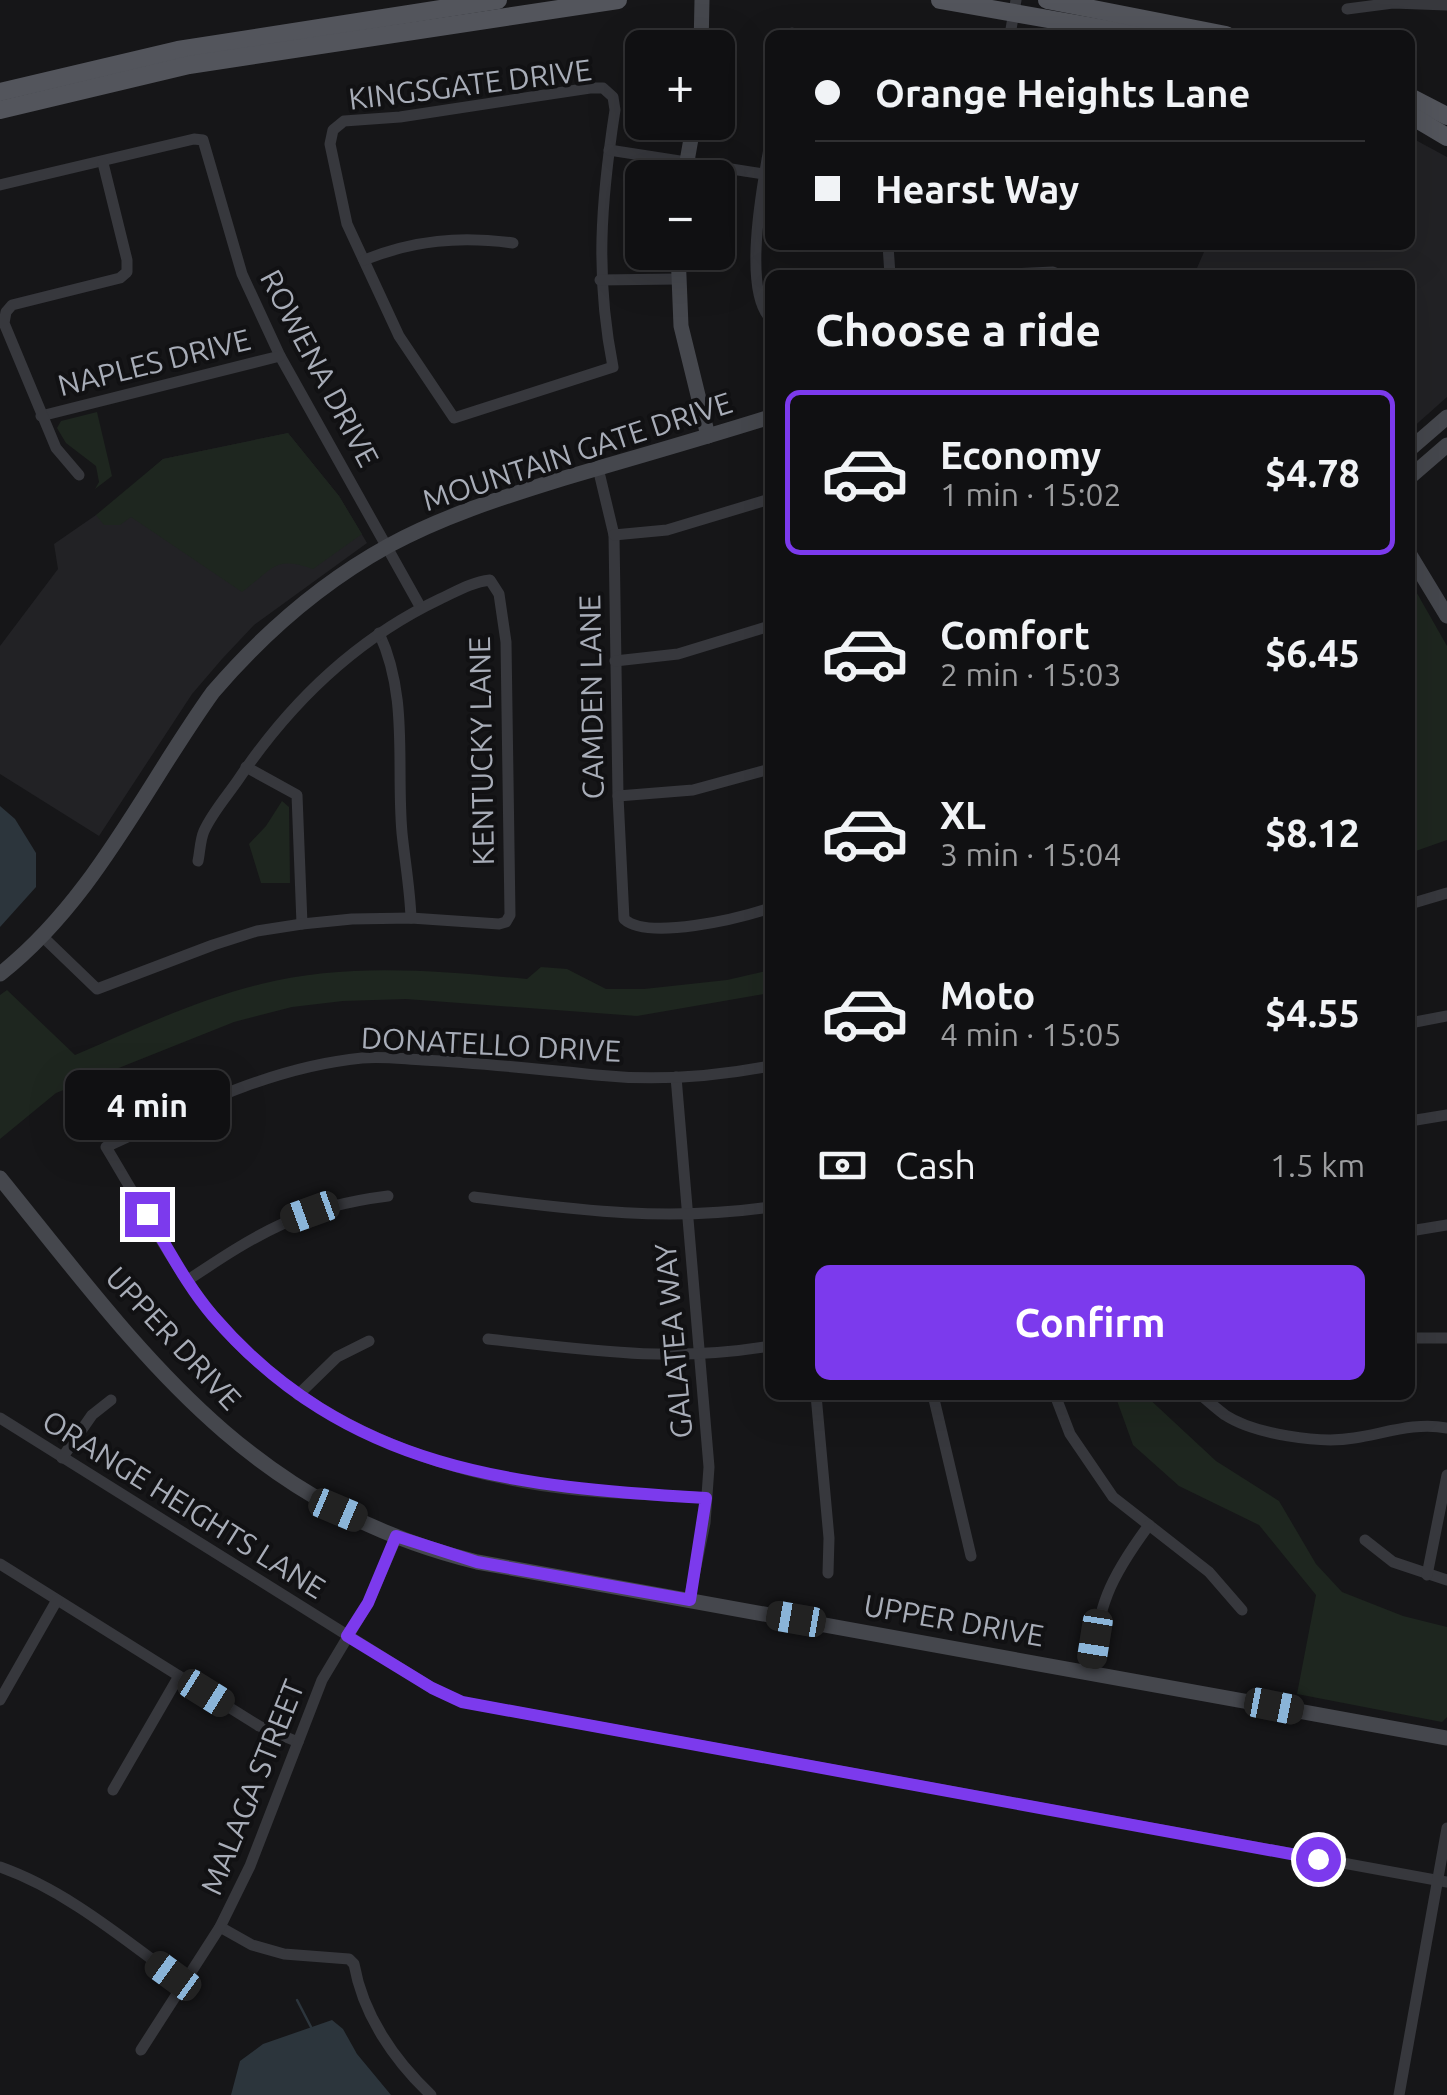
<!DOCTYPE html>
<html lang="en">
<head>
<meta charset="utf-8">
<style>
  :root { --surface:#101012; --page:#19191b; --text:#f1f3f6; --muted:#9c9d9f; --line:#303032; --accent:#7c3aed }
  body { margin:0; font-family:Ubuntu,sans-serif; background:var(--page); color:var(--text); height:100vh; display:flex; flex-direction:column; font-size:38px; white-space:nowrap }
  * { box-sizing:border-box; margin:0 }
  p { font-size:32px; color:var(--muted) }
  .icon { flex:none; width:55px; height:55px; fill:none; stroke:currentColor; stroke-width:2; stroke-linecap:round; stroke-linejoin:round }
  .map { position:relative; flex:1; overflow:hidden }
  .side { position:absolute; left:765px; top:270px; width:650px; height:1130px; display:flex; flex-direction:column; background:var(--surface); border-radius:15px; box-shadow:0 10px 40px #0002,0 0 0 2px var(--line) }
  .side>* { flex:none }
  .banner { position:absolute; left:765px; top:30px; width:650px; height:220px; border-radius:15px; box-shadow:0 10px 40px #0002,0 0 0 2px var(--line); display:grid; align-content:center; height:220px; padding:0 50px; background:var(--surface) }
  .controls { position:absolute; left:625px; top:30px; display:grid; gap:20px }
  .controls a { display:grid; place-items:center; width:110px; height:110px; border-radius:15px; background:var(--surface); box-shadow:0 10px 40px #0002,0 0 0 2px var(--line); font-size:50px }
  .end { position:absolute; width:45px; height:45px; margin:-22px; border:12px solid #7c3aed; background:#fff; box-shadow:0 0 0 5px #fff }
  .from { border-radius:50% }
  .bubble { position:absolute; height:70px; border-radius:15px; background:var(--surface); box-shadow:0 10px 40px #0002,0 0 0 2px var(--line); font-size:32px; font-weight:600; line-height:70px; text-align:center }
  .car { position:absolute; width:30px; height:60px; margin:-30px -15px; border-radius:12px; box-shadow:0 0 8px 2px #0007; background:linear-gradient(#222 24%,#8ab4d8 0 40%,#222 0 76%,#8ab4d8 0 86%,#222 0) }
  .banner b { display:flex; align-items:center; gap:35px; height:95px; font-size:38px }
  .banner b+b { border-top:2px solid var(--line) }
  .banner i { width:25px; height:25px; background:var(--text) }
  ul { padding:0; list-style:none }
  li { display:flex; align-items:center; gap:30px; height:165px; margin:0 20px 15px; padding:0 30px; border:5px solid transparent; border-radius:15px }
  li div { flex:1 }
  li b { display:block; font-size:38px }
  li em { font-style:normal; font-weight:600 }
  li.selected { border-color:var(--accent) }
  li>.icon { width:90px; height:90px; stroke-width:1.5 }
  h2 { padding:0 50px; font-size:45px; line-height:120px }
  .pay { display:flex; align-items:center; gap:25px; height:110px; padding:0 50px; font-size:38px }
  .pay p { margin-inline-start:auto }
  .action { display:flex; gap:20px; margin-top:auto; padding:20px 50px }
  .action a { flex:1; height:115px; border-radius:15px; background:var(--accent); color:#fff; font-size:40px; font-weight:600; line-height:115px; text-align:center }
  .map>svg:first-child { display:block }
  .built { fill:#222225 }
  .green { fill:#1e261f }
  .water { fill:#2c353c }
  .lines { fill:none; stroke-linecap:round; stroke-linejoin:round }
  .stream { stroke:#2c353c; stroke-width:2.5 }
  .street { stroke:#37383d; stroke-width:11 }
  .secondary { stroke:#45474d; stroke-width:15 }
  .primary { stroke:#53555c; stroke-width:18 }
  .route { stroke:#7c3aed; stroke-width:12 }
  .labels { text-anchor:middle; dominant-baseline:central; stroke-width:8; stroke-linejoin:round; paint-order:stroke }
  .street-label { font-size:30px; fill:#a8adb8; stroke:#111113 }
</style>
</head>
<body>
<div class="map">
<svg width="1447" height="2095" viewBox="0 0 1447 2095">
  <rect width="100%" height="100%" fill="#161618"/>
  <g class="built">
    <path d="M1410 137 1447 157V397L1410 430V275H1194L1207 245H1410Z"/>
    <path d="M288 433 339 496 367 543 254 625 222 659 192 694 99 836 0 774V646L58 569 54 544 112 504 163 459Z"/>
  </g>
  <g class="green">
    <path d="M97 412 112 476 95 489 99 482 96 466 66 443 57 428 61 421Z"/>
    <path d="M288 433 339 496 362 534 313 569C274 555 273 569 242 592L131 517 120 525H104L96 515 163 459Z"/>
    <path d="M1410 581 1447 646V840L1410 853Z"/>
    <path d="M282 801 289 807 290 883H261L249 844 266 826Z"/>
    <path d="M541 967 567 969 606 989H644L727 980 770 970V993L637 1016 406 999 343 1001 292 1007 234 1022 56 1093 0 1139V995L7 990 75 1055C136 1029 196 1000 261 984 349 962 438 971 527 979Z"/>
    <path d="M1115 1395H1145L1216 1461 1279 1501 1316 1564 1342 1592 1403 1616 1447 1627V1717L1442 1722 1297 1694 1316 1595 1259 1525 1179 1486 1133 1445Z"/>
  </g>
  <g class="water">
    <path d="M0 806 15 819 36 853V887L0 927Z"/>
    <path d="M332 2020 343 2029 357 2054 391 2095H231L240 2061 263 2044Z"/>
  </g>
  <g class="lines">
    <path class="stream" d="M297 2000 311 2027"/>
    <g class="street">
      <path d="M1347 9 1393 3 1447 5"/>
      <path d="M792 35V33"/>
      <path d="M1010 35 1016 0"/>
      <path d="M590 88H603L613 97 615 110C601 201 595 276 613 367L454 418 399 336 347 224 330 144 333 130 344 121 400 117Z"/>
      <path d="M770 143C763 182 742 289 770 318"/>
      <path d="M609 150 764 174"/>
      <path d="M0 185 194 139 203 140 242 274 280 356 421 608"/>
      <path d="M888 245 890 275"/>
      <path d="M364 260C414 240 460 236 513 243"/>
      <path d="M991 275 1053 272 1060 275"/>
      <path d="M600 280 677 279"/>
      <path d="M41 416 280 356"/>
      <path d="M598 468 614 535 618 796 624 919C648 941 740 918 770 908"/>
      <path d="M79 475 56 448 4 323 6 312 12 305 120 278 127 272V260L103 163"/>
      <path d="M614 535 667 530 770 499"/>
      <path d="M379 633C409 697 396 765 402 833 405 862 410 889 411 918"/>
      <path d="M615 661 678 654 770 626"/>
      <path d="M246 767 297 795 302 924"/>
      <path d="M618 796 693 790 770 769"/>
      <path d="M1410 904 1447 893"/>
      <path d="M43 937 97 989 213 945 257 931 302 924 352 919 411 918 499 924 506 922 510 915 506 642 499 594 490 580C472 582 457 591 440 599 356 639 289 704 238 780 227 796 212 813 204 831 200 840 200 852 198 861"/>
      <path d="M1410 1023 1447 1016"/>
      <path d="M676 1077 709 1467 705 1523 689 1600"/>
      <path d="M1410 1121 1447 1115"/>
      <path d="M474 1197C577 1210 666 1222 770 1207"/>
      <path d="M1410 1231 1447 1225"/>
      <path d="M188 1280C260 1232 300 1207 388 1196"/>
      <path d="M1410 1338H1447"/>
      <path d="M488 1339C587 1350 670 1363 770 1346"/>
      <path d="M298 1395 337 1357 369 1341"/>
      <path d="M816 1395 829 1538 828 1573"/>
      <path d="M933 1395 971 1556"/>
      <path d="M1055 1395 1070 1434 1113 1497 1209 1572 1242 1610"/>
      <path d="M1201 1395C1209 1402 1217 1409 1225 1415 1254 1434 1320 1444 1354 1438 1386 1433 1415 1422 1447 1428"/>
      <path d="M0 1418 347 1635 432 1688 462 1702 1447 1882"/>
      <path d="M62 1458 92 1415 111 1400"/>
      <path d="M706 1498C642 1493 574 1494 510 1480 397 1457 286 1406 212 1314 171 1263 140 1203 106 1147 189 1109 270 1067 362 1058 382 1056 403 1059 423 1060 481 1063 538 1069 596 1075 654 1081 713 1077 770 1066"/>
      <path d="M1365 1540 1393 1562 1447 1580"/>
      <path d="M0 1564 259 1726 298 1742"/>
      <path d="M1427 1575 1447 1475"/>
      <path d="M1090 1673C1100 1603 1107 1582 1149 1525"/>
      <path d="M0 1700 57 1600"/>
      <path d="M113 1790 179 1676"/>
      <path d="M0 1867C68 1891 126 1941 184 1983"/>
      <path d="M220 1927 252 1945 284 1954 349 1959 354 1964C363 2015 394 2060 431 2095"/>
      <path d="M141 2050 220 1927 250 1866 322 1680 368 1603 397 1536"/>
      <path d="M1399 2095 1447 1828"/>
    </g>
    <g class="secondary">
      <path d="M701 48 702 0"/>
      <path d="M684 178 694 122"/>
      <path d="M678 252 681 326 708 436"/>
      <path d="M1410 449 1447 417"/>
      <path d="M1410 477 1447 445"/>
      <path d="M1410 555 1447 616"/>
      <path d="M0 974C94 900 144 788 213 692 262 635 321 583 388 546 441 517 500 498 558 480 629 459 700 439 770 417"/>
      <path d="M0 1178C141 1352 245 1505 477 1562L1447 1738"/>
    </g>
    <g class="primary">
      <path d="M940 0 1140 35"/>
      <path d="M1047 0 1226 35"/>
      <path d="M0 92 178 50 498 0"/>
      <path d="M1410 97 1447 116"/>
      <path d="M0 110 189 65 618 0"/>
      <path d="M1410 115 1447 137"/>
    </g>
  </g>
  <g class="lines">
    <path class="route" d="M147 1214C168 1248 187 1286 213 1316 347 1471 516 1487 706 1498L690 1600 477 1562 396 1536 368 1603 347 1636 432 1688 462 1702 1318 1859"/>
  </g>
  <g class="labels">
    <g class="street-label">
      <text transform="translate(470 84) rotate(-7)">KINGSGATE DRIVE</text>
      <text transform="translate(154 362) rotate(-14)">NAPLES DRIVE</text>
      <text transform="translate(320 368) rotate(62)">ROWENA DRIVE</text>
      <text transform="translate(577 451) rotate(-18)">MOUNTAIN GATE DRIVE</text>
      <text transform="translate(591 697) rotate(-91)">CAMDEN LANE</text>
      <text transform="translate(481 751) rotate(-91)">KENTUCKY LANE</text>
      <text transform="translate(491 1044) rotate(3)">DONATELLO DRIVE</text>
      <text transform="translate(174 1338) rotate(47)">UPPER DRIVE</text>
      <text transform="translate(673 1341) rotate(-95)">GALATEA WAY</text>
      <text transform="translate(184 1504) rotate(32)">ORANGE HEIGHTS LANE</text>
      <text transform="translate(954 1620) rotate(10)">UPPER DRIVE</text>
      <text transform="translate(252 1787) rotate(-68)">MALAGA STREET</text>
    </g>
  </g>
</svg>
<div class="controls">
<a>+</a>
<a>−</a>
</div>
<i class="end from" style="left:1318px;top:1859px"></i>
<i class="end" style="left:147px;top:1214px"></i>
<div class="bubble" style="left:65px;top:1070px;width:165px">4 min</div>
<i class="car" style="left:310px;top:1212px;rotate:250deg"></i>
<i class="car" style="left:338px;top:1510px;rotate:113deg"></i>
<i class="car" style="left:796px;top:1619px;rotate:280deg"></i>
<i class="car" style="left:1095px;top:1639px;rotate:189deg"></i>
<i class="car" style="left:206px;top:1693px;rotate:122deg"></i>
<i class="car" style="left:1274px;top:1706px;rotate:101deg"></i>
<i class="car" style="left:173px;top:1976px;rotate:306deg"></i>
<div class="banner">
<b><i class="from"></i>Orange Heights Lane</b>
<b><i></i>Hearst Way</b>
</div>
<section class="side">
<h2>Choose a ride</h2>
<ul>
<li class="selected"><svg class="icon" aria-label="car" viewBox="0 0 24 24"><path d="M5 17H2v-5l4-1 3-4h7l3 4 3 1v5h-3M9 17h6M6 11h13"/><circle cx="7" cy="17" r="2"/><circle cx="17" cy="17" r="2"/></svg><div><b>Economy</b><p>1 min · 15:02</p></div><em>$4.78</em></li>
<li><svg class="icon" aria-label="car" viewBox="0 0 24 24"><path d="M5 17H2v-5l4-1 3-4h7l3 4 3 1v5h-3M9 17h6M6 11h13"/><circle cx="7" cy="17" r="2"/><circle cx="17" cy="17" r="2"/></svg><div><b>Comfort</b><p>2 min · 15:03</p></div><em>$6.45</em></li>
<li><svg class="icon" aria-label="car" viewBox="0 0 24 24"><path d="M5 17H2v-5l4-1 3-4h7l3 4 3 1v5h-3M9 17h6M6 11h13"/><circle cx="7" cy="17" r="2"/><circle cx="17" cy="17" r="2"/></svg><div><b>XL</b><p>3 min · 15:04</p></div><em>$8.12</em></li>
<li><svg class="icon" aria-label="car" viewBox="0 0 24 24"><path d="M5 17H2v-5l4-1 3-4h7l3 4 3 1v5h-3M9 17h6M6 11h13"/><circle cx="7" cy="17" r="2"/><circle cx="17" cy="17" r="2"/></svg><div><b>Moto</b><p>4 min · 15:05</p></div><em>$4.55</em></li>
</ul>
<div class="pay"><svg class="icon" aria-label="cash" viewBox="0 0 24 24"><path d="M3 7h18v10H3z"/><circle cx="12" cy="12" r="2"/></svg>Cash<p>1.5 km</p></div>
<div class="action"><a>Confirm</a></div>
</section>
</div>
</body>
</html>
